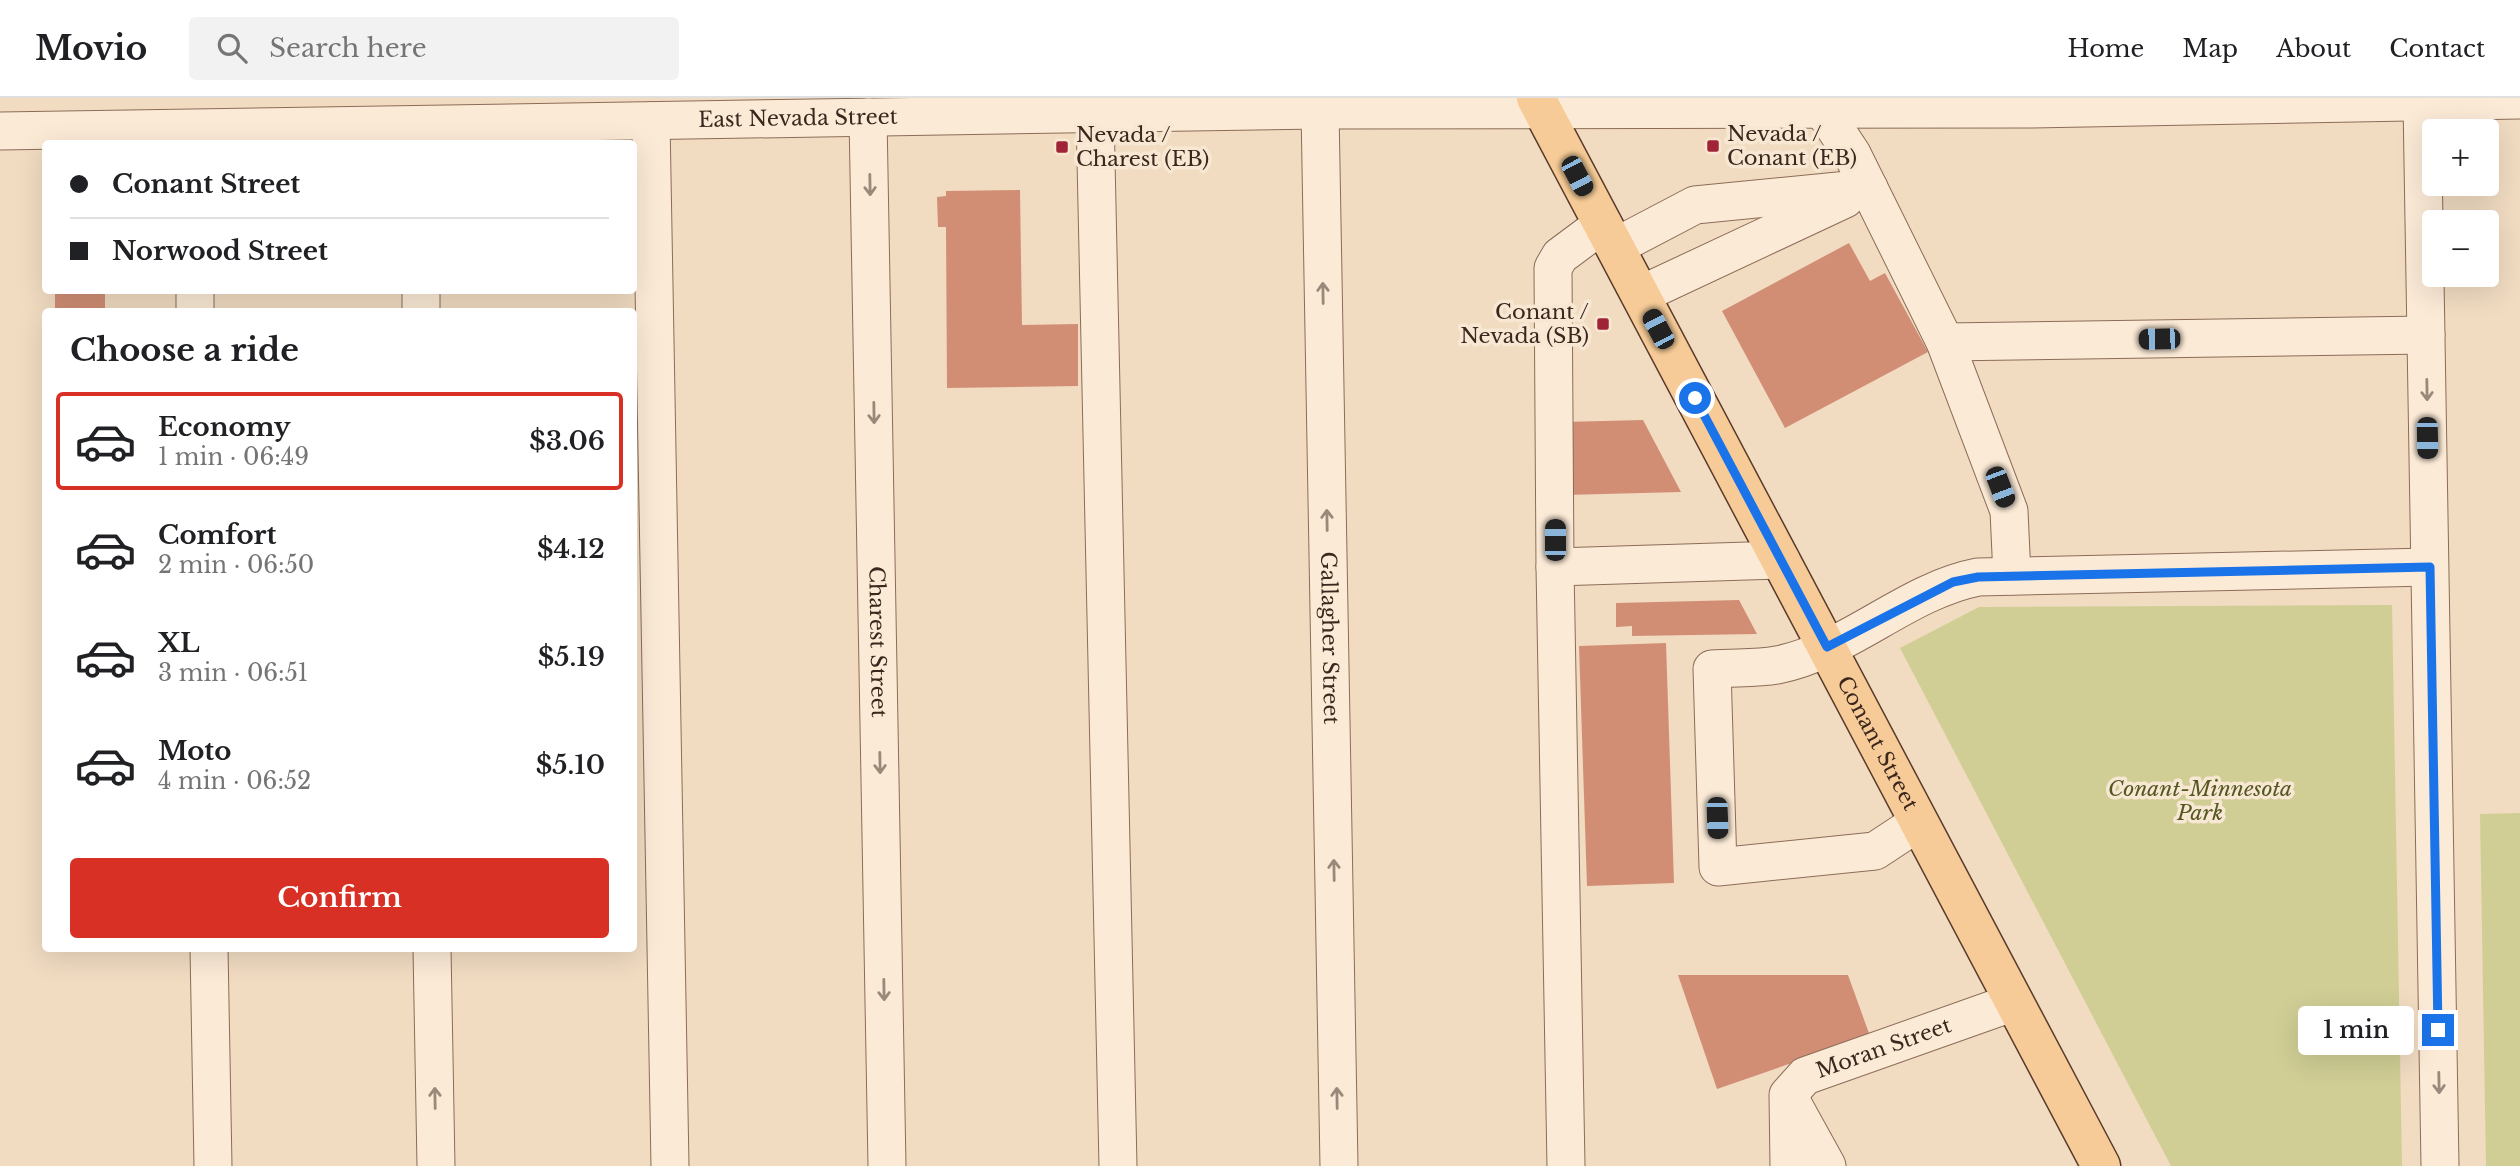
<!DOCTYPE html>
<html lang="en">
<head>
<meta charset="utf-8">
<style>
  :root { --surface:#fff; --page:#f2f2f2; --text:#202124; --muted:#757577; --line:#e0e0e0; --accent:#d93025 }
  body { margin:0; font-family:"Libre Baskerville",serif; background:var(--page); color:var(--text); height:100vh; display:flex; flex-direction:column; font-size:26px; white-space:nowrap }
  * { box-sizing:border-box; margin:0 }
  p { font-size:23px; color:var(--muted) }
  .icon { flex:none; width:38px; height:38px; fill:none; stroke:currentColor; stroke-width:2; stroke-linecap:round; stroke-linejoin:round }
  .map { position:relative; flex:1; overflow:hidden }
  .panel { position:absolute; left:42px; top:210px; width:595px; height:644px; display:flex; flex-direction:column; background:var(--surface); border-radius:7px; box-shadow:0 7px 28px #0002 }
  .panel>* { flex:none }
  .top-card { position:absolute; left:42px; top:42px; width:595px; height:154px; border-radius:7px; box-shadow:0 7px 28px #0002; display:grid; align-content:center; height:154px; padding:0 28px; background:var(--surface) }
  .buttons { position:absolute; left:2422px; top:21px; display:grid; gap:14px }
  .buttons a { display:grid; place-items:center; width:77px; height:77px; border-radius:7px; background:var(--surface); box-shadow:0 7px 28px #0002; font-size:35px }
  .end { position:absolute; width:32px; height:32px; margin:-16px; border:9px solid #1a73e8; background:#fff; box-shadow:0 0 0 4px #fff }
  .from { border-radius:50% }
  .bubble { position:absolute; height:49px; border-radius:7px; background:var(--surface); box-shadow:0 7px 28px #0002; font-size:23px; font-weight:600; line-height:49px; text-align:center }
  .car { position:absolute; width:21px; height:42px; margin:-21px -10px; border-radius:9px; box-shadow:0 0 5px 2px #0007; background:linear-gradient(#222 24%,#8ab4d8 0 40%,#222 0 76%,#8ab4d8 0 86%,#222 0) }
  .top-card b { display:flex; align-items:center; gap:24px; height:66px; font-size:26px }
  .top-card b+b { border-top:2px solid var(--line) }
  .top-card i { width:18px; height:18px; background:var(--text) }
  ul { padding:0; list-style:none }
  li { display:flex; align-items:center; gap:21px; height:98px; margin:0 14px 10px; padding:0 14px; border:4px solid transparent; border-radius:7px }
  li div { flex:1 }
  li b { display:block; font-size:26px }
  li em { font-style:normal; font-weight:600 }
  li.current { border-color:var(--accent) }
  li>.icon { width:63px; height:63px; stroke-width:1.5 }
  h2 { padding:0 28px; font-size:32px; line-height:84px }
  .action { display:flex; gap:14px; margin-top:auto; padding:14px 28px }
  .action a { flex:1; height:80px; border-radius:7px; background:var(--accent); color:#fff; font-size:28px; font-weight:600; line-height:80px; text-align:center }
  header { display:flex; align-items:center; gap:42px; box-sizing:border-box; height:98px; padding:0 35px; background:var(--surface); border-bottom:2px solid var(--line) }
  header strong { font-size:33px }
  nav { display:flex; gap:38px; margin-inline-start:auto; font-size:24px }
  .search { width:490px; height:63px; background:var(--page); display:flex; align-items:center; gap:18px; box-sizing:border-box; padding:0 24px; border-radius:7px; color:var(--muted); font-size:26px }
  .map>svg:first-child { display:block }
  .green { fill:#d0ce95 }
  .building { fill:#d18e75 }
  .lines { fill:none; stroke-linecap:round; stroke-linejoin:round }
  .minor-casing { stroke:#8c6c58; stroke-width:39 }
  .major-casing { stroke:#593b2c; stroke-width:41 }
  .minor { stroke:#fbead6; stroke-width:37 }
  .major { stroke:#f6cb97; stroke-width:38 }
  .oneway { stroke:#9b887a }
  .route { stroke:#1a73e8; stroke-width:9 }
  .poi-dot { fill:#9f2436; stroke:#f8e7d2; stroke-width:2.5 }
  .labels { text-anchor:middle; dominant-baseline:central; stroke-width:7; stroke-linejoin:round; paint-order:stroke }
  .street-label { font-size:21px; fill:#3b271d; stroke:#f8e7d2 }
  .poi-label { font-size:21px; fill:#3b271d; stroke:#f8e7d2; text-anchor:start }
  .park-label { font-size:21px; font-style:italic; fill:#535822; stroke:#f8e7d2 }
</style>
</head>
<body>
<header>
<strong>Movio</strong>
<div class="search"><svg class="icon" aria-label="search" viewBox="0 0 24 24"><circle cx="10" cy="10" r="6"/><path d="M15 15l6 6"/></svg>Search here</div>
<nav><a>Home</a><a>Map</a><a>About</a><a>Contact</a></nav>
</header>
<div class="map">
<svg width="2520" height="1068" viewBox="0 0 2520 1068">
  <rect width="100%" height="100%" fill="#f1dcc2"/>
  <g class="green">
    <path d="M2392 507 2402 1068H2171L1900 550 1979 509Z"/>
    <path d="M2520 715V1068H2486L2480 716Z"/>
  </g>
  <g class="building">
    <path d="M1020 92 1022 227 1078 226V288L947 290 946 129H938L937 99 946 98V93Z"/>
    <path d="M1849 145 1870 183 1885 175 1928 254 1785 330 1722 213Z"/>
    <rect x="55" y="192" width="50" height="22"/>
    <path d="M1643 322 1681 394 1565 397 1563 324Z"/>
    <path d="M1739 502 1757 536 1632 538V528L1616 529V505Z"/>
    <path d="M1666 545 1674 785 1587 788 1579 548Z"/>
    <path d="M1678 877H1848L1870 938 1717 991Z"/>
  </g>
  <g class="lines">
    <g class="minor-casing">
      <g id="minor">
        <path d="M1815 0 1852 56 1945 244 2009 413 2012 478"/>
        <path d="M2422 4 2440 1068"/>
        <path id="s1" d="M1320 12 1339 1068"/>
        <path d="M1095 16 1118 1068"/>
        <path id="s2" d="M868 19 887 1068"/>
        <path d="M651 23 670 1068"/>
        <path id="s3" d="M0 33 1320 12 2030 11 2520 2"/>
        <path d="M1615 149 1695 107 1869 90"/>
        <path d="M195 192V214"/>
        <path d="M421 192V214"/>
        <path d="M1640 197 1845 101"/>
        <path d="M1945 244 2426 237"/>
        <path d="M1555 469 1781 462"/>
        <path d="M1919 724 1875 753 1718 769 1712 571C1733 569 1756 571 1777 567 1849 553 1906 493 1978 479L2429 469"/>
        <path d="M209 850 213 1068"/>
        <path d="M432 850 436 1068"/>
        <path d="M1790 1001 1827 1068"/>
        <path d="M1566 1068 1555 469 1553 170 1560 158 1603 126"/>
        <path id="s4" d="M1789 1068 1788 997 1805 978 2014 904"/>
      </g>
    </g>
    <g class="major-casing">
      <g id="major">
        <path id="s5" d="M1536 0 2101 1068"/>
      </g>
    </g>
    <use href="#minor" class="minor"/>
    <use href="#major" class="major"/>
  </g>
  <defs><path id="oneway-shaft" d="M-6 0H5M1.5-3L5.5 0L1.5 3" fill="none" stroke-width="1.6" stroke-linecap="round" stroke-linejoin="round" transform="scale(1.75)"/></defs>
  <g class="oneway">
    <use href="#oneway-shaft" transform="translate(870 87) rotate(89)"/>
    <use href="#oneway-shaft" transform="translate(1323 195) rotate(-91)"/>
    <use href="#oneway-shaft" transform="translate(2427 292) rotate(89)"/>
    <use href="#oneway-shaft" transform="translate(874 315) rotate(89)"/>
    <use href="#oneway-shaft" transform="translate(1327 422) rotate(-91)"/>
    <use href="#oneway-shaft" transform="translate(880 665) rotate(89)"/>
    <use href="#oneway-shaft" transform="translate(1334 772) rotate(-91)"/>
    <use href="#oneway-shaft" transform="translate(884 892) rotate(89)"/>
    <use href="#oneway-shaft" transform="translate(2439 985) rotate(89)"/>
    <use href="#oneway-shaft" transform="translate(435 1000) rotate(-91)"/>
    <use href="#oneway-shaft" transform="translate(1337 1000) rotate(-91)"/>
  </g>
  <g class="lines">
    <path class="route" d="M1695 300 1827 549 1953 484 1978 479 2430 469 2438 932"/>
  </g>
  <g class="poi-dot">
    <rect x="1706" y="41" width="14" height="14" rx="3.5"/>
    <rect x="1055" y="42" width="14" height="14" rx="3.5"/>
    <rect x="1596" y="219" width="14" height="14" rx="3.5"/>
  </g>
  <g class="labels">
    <g class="street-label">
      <text stroke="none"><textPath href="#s3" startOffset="798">East Nevada Street</textPath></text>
      <text stroke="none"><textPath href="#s1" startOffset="528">Gallagher Street</textPath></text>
      <text stroke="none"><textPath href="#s2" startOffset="525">Charest Street</textPath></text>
      <text stroke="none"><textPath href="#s5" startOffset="730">Conant Street</textPath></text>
      <text stroke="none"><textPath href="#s4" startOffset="180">Moran Street</textPath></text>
    </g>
    <g class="poi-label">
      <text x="1727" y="36">Nevada /<tspan x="1727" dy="24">Conant (EB)</tspan></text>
      <text x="1076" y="37">Nevada /<tspan x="1076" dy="24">Charest (EB)</tspan></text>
      <text x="1589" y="214" text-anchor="end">Conant /<tspan x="1589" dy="24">Nevada (SB)</tspan></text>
    </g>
    <g class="park-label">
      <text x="2200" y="691">Conant-Minnesota<tspan x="2200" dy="24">Park</tspan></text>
    </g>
  </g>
</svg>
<div class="buttons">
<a>+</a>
<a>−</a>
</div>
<i class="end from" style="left:1695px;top:300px"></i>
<i class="end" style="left:2438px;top:932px"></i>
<div class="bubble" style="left:2298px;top:908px;width:116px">1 min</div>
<i class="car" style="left:1577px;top:78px;rotate:152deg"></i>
<i class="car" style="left:1658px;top:231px;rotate:332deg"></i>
<i class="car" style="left:2159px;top:241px;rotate:269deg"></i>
<i class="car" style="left:2427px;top:340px;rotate:179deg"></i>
<i class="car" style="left:2000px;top:389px;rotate:159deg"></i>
<i class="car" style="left:1555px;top:442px;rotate:0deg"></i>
<i class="car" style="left:1717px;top:720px;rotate:178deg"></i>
<div class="top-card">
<b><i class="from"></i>Conant Street</b>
<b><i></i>Norwood Street</b>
</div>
<section class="panel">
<h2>Choose a ride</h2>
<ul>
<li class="current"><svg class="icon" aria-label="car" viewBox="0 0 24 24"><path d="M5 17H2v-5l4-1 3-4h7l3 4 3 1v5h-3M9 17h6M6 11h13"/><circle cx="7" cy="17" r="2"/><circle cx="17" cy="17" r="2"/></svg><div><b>Economy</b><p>1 min · 06:49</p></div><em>$3.06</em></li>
<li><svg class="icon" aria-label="car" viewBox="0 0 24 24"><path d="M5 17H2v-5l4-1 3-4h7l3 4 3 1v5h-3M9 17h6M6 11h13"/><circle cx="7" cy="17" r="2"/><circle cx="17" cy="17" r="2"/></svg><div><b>Comfort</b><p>2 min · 06:50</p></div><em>$4.12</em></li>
<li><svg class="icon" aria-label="car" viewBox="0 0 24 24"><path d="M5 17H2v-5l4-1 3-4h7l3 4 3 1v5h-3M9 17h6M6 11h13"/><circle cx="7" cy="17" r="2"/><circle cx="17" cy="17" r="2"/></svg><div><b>XL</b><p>3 min · 06:51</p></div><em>$5.19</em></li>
<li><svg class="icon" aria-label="car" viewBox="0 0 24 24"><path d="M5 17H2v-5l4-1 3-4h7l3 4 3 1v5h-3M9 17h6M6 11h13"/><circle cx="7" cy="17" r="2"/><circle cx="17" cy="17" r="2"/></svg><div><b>Moto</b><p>4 min · 06:52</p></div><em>$5.10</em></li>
</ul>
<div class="action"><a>Confirm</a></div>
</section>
</div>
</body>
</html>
